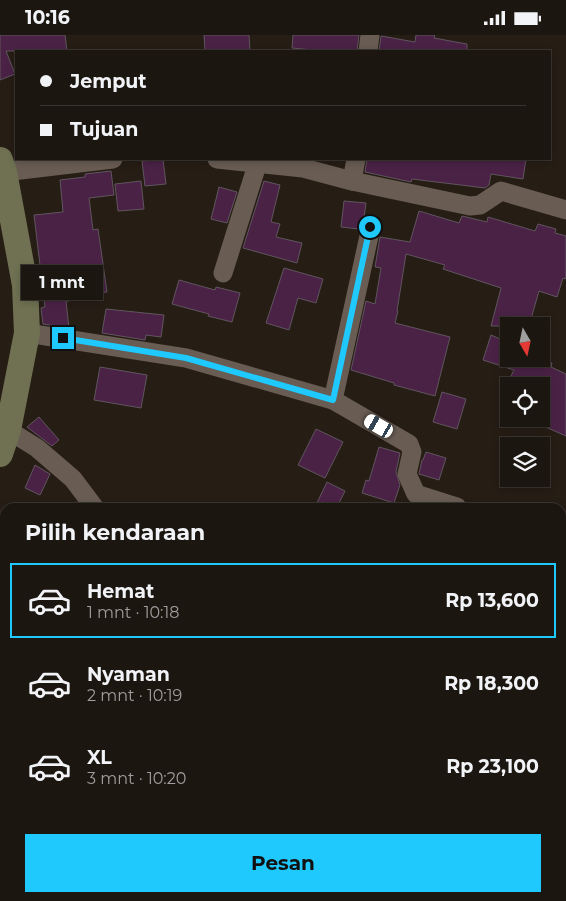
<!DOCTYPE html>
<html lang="id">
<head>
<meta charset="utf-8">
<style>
  :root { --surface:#1c1610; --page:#29231e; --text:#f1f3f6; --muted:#a09f9f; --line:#3a3530; --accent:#1fc9fd }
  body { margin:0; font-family:Montserrat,sans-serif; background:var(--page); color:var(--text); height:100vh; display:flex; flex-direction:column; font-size:19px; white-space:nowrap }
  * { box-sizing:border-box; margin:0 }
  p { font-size:16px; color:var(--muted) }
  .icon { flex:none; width:28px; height:28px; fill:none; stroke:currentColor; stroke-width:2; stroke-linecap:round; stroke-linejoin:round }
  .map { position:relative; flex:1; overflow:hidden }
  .panel { position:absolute; left:0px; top:468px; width:566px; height:399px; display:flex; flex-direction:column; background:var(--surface); border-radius:15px 15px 0 0; box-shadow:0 2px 8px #0003,0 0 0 1px var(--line) }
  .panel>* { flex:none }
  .hud { position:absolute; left:15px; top:15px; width:536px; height:110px; border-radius:0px; box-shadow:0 2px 8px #0003,0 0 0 1px var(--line); display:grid; align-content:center; height:110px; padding:0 25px; background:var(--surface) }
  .needle { width:32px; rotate:171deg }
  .controls { position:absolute; left:500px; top:282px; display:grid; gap:10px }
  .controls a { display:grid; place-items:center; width:50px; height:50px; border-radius:0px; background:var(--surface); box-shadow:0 2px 8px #0003,0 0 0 1px var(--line); font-size:25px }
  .end { position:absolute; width:22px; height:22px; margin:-11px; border:6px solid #1fc9fd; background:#111; box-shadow:0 0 0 2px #111 }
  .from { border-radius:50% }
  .bubble { position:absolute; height:35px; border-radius:0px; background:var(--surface); box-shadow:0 2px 8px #0003,0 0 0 1px var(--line); font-size:16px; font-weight:700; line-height:35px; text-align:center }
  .car { position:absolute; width:15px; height:30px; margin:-15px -8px; border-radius:6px; box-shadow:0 0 4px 1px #0007; background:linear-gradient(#fff 24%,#345 0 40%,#fff 0 76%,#345 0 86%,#fff 0) }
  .hud b { display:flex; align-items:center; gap:18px; height:48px; font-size:19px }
  .hud b+b { border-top:1px solid var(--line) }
  .hud i { width:12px; height:12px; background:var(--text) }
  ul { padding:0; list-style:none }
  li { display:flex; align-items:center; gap:15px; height:75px; margin:0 10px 8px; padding:0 15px; border:2px solid transparent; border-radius:0px }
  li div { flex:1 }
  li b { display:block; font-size:19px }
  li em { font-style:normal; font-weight:700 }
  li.active { border-color:var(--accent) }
  li>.icon { width:45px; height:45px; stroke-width:1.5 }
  h2 { padding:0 25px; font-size:22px; line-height:60px }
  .primary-button { display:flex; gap:10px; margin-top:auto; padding:10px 25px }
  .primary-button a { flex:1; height:58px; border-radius:0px; background:var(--accent); color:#111; font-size:20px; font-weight:700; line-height:58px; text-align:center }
  .status { display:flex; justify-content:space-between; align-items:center; height:35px; padding:0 25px; background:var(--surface); direction:ltr }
  .status svg { height:14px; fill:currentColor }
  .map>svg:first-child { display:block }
  .building { fill:#4a2246; stroke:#60555e }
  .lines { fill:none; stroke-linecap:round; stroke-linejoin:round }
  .street { stroke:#685c53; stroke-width:19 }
  .secondary { stroke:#6f7152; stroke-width:26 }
  .route { stroke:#1fc9fd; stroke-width:6 }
</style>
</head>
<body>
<div class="status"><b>10:16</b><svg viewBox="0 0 49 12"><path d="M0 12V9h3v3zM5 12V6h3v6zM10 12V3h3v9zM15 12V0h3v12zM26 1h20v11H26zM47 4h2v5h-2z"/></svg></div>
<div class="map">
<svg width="566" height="866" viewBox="0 0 566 866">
  <rect width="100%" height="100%" fill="#261d15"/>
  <g class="building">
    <path d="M0 0H65L67 16H6L15 39 0 45Z"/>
    <path d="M204 0H249L250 16H205Z"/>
    <path d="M293 0H359L357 16H324L292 13Z"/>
    <path d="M416 0H435L434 3 467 9V16H379L381 1 415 7Z"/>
    <path d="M163 124 166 149 145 151 142 126Z"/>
    <path d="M367 124H526L523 144 491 139 489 150 485 153 412 144 411 147 365 137Z"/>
    <path d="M111 136 114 160 89 163 93 195 98 194 107 257 68 261 69 266H66L69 293 43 289 41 273 45 272 34 180 63 177 60 145 85 142V139Z"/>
    <path d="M141 146 144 174 118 176 115 149Z"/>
    <path d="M264 146 280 150 271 187 280 189 276 202 302 208 297 228 243 213Z"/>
    <path d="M219 152 237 157 227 188 211 184Z"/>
    <path d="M344 166 366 168 364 183 359 194 341 192Z"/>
    <path d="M419 176 459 188 462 181 487 187 488 182 535 196 538 189 556 194 555 198 566 201V244L563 243 557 262 539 256 529 291H491L501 253 443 234 445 230 406 219 397 276H398L395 288 450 302 435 361 394 350V348L351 335 366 266 375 269 381 233 375 232 380 202 410 207Z"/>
    <path d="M284 233 323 244 316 268 298 263 289 295 266 288Z"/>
    <path d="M179 245 215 255 216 252 240 258 232 287 208 281 209 279 172 269Z"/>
    <path d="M106 274 164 280 161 302 146 300 145 305 102 298Z"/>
    <path d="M491 300 509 308V324H543L552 328 551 332 566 339V401L541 390V351H534L511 341 514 335 483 325Z"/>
    <path d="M100 332 147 340 141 373 94 365Z"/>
    <path d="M442 357 466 364 457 394 433 387Z"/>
    <path d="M39 382 59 405 52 411 27 392Z"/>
    <path d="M316 394 343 407 325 443 298 430Z"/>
    <path d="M379 412 400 418 396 437 400 450 394 468 362 458 366 445 369 446Z"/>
    <path d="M426 417 446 423 439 445 419 439 422 425H423Z"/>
    <path d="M35 430 50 439 40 460 25 453Z"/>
    <path d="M327 447 345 456 337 472H315Z"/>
  </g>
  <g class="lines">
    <g class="street">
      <path d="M368 16 370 0"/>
      <path d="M217 124 303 133 352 146 470 171 480 170 501 156 566 175"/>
      <path d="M4 137 113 124"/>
      <path d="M352 146 356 124"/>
      <path d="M223 238 258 127"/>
      <path d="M27 298 186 323 333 365 409 409 412 417 407 439 416 459 457 472"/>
      <path d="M333 365 371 192"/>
      <path d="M8 395 37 413 73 444 94 472"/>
      <path d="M561 502 566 503"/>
      <path d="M521 861 531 866"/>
      <path d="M176 866 177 861"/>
      <path d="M306 866 307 861"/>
      <path d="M399 866 402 861"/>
    </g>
    <path class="secondary" d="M0 125 4 137 25 250 27 298 8 395 0 419"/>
  </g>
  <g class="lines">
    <path class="route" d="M63 303 186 323 333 365 370 192"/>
  </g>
</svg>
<div class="controls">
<a><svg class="needle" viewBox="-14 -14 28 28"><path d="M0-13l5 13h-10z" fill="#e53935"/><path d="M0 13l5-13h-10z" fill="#a09f9f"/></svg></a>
<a><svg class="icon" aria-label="locate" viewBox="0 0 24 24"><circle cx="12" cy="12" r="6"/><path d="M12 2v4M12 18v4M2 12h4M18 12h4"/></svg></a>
<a><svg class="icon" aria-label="layers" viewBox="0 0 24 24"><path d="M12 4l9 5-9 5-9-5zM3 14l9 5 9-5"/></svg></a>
</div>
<i class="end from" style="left:370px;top:192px"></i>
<i class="end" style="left:63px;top:303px"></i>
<div class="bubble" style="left:21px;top:230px;width:82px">1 mnt</div>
<i class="car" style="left:379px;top:391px;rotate:300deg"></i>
<div class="hud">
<b><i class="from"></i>Jemput</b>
<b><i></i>Tujuan</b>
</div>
<section class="panel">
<h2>Pilih kendaraan</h2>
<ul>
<li class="active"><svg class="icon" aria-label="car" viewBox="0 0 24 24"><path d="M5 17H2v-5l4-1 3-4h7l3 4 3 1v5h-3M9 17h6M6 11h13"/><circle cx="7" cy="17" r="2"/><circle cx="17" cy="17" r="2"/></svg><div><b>Hemat</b><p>1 mnt · 10:18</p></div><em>Rp 13,600</em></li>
<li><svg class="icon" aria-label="car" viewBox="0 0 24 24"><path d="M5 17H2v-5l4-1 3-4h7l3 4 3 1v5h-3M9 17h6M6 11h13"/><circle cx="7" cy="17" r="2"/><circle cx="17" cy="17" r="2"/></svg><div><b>Nyaman</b><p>2 mnt · 10:19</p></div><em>Rp 18,300</em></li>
<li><svg class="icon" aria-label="car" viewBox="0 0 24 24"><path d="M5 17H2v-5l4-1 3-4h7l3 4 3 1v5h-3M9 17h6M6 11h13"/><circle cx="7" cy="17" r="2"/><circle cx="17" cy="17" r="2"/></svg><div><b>XL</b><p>3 mnt · 10:20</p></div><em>Rp 23,100</em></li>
</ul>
<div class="primary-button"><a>Pesan</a></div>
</section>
</div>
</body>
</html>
